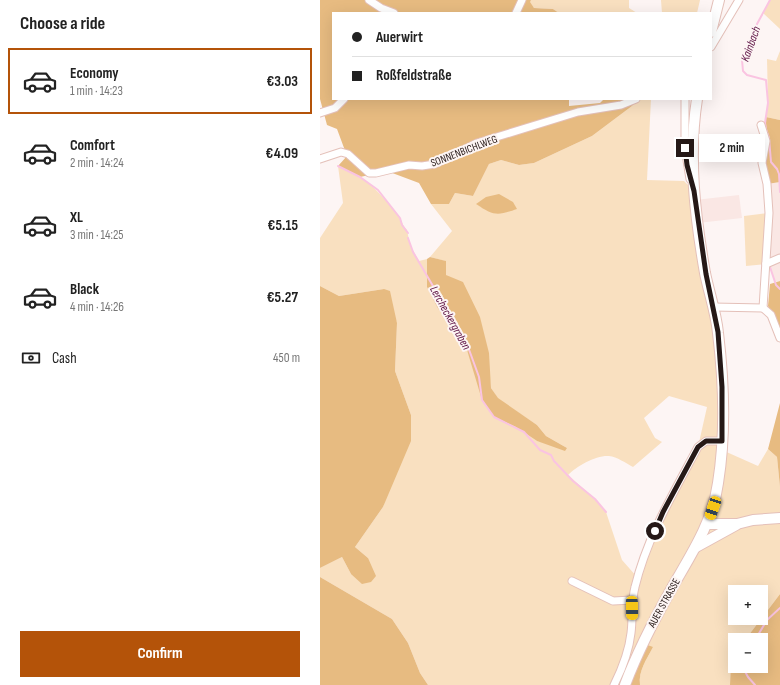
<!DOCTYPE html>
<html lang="en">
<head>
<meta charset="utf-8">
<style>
  :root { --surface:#fff; --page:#f2f2f2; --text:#222; --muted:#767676; --line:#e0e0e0; --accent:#b45309 }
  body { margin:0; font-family:"Sofia Sans Condensed",sans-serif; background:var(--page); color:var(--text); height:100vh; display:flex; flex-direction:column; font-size:15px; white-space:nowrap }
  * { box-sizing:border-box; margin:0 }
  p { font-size:13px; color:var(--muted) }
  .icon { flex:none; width:22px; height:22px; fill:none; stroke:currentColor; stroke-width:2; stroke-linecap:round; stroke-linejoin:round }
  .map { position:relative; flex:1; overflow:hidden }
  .sheet { display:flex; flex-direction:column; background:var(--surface); width:320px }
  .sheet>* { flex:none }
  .hud { position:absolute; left:12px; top:12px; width:380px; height:88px; border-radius:0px; box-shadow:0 4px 16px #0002; display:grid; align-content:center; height:88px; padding:0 20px; background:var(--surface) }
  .tools { position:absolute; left:408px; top:585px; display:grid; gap:8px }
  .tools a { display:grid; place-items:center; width:40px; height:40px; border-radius:0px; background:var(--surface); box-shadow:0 4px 16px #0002; font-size:20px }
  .end { position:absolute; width:18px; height:18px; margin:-9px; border:5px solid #261917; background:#fff; box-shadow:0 0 0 2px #fff }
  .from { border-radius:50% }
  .bubble { position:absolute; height:28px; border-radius:0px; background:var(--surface); box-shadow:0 4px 16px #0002; font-size:13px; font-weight:700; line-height:28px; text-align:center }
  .car { position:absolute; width:12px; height:24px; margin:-12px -6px; border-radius:5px; box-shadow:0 0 3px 1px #0007; background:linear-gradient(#f5c518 24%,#345 0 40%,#f5c518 0 76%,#345 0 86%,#f5c518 0) }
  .hud b { display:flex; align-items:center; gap:14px; height:38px; font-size:15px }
  .hud b+b { border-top:1px solid var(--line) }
  .hud i { width:10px; height:10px; background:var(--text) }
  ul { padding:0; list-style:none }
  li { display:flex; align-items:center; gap:12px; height:66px; margin:0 8px 6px; padding:0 12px; border:2px solid transparent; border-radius:0px }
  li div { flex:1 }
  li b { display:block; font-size:15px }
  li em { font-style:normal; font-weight:700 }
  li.active { border-color:var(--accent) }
  li>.icon { width:36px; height:36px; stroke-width:1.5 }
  h2 { padding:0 20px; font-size:18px; line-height:48px }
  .pay { display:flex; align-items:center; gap:10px; height:44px; padding:0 20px; font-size:15px }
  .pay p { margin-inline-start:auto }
  .action { display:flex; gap:8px; margin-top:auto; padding:8px 20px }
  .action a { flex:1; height:46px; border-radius:0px; background:var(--accent); color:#fff; font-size:16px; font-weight:700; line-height:46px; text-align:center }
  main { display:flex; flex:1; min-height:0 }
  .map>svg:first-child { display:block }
  .built { fill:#fae7e4 }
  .green { fill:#f9e0c0; fill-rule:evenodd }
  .forest { fill:#e7bb81 }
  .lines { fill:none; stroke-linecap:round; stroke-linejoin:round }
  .stream { stroke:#fac4e1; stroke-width:2 }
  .minor-casing { stroke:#e4c0b9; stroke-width:9 }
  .secondary-casing { stroke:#e4c0b9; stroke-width:12 }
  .minor { stroke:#fff; stroke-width:7 }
  .secondary { stroke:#fff; stroke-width:10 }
  .route { stroke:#261917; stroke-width:5 }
  .labels { text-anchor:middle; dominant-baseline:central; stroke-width:4; stroke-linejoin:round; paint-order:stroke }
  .street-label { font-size:11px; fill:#261917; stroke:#fdf5f4 }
  .water-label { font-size:12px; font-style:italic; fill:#5f1446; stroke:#fdf5f4 }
</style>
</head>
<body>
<main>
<section class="sheet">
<h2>Choose a ride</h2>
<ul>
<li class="active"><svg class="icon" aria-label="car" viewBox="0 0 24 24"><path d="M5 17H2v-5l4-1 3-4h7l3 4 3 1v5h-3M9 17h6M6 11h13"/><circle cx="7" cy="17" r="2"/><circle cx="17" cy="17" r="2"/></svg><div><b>Economy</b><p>1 min · 14:23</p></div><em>€3.03</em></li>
<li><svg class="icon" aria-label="car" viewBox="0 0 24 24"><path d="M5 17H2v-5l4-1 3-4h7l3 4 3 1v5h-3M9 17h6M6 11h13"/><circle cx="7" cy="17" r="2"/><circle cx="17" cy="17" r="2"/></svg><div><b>Comfort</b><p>2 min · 14:24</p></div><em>€4.09</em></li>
<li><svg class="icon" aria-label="car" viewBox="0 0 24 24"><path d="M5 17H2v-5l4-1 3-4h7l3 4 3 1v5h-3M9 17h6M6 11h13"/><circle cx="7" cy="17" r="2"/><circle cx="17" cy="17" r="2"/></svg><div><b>XL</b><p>3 min · 14:25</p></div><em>€5.15</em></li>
<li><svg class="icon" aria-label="car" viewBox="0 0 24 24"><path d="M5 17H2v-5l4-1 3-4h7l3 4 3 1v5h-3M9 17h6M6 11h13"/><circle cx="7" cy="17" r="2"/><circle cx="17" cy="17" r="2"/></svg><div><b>Black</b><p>4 min · 14:26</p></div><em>€5.27</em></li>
</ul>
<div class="pay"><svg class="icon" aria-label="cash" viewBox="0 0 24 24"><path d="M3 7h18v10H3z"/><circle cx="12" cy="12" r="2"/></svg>Cash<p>450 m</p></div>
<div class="action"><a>Confirm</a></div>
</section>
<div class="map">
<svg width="460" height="685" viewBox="0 0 460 685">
  <rect width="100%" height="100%" fill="#fdf5f4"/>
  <g class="built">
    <path d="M460 182V281L455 282 450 267 446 264 447 184Z"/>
    <path d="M419 195 422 218 378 223 375 200Z"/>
  </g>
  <g class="green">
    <path d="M211 0H309V8L317 13H239L233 9 214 8 209 2Z"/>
    <path d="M341 0H380L377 13H342Z"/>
    <path d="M450 0H460V29L443 13Z"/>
    <path d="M460 51V120L446 117 448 103 447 59 456 61Z"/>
    <path d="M318 99H331L327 180 364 181 374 191 393 307 402 450 438 466 448 449 457 457 460 487V594L425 640H415V654L411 659 410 685H320C318 671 327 659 333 647L317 655 294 685H108L100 673 88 643 72 619 0 577V568L22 557 31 574 48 558 35 547 63 507 91 415 75 371 77 323 64 289 19 296 0 286V238L23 203 18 166C45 175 60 193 78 215 82 220 82 225 87 230L90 245 99 261 107 259V287L117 307 147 350 174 417 196 427 217 441 247 448 226 436 217 425 178 399 171 388 169 371 126 275 125 261 110 257 132 231 111 204H129L135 193 153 196 169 164 181 160 199 165 214 163 272 136 312 106ZM349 396 387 407 378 447 340 518 317 577 302 560 286 512 275 499 248 475C257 466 276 455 289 456 297 457 306 463 313 467L342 442 335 438 324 418ZM415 592H441V618H415Z"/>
    <path d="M449 213 446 264 426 266 424 216Z"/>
  </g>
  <g class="forest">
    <path d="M0 0H211L210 2 214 8 233 9 239 13H13V99H249V106L280 103 284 99H318L312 106 272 136 214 163 199 165 181 160 169 164 153 196 135 193 129 204H111L99 183 67 171 40 177 18 166 27 156 17 129 7 125 0 99Z"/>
    <path d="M446 117 460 120V182L447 184 443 168Z"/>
    <path d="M179 194 193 202 197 209C177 216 174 216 156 204L166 197Z"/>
    <path d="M110 257 126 261V275L143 282 160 317 169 353 171 388 178 398 217 425 226 436 247 448 245 451 217 441 196 427 174 417 162 400 147 350 117 307 107 287V259Z"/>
    <path d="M460 281V330L448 306 450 284Z"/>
    <path d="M0 286 19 296 64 289 70 291 77 323 75 371 91 415V441L63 507 35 547 48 558 56 576 51 582 42 584 31 574 22 557 0 568Z"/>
    <path d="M460 403V487L457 457 448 449Z"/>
    <path d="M0 577 72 619 88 643 100 673 108 685H0Z"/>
    <path d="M460 594V685H410L411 659 415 654V666H441V640H425Z"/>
    <path d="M322 643 333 647C327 659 318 671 320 685H294L301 668 313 665Z"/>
  </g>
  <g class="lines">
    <g class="stream">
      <path d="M450 0 437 24 433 41 422 60 423 71 427 75 446 80 448 103 445 123 446 129 449 138 451 162 457 169 459 174 460 192"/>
      <path d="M18 166 40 177 58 190 80 218 82 225 88 233"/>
      <path d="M88 238 93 252 147 344 159 377 162 400 174 417 204 432 220 450 231 455 234 461 253 481 275 499 286 512"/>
      <path d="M450 267 456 285 460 289"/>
      <path d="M435 640 447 620 460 608"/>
      <path d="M422 666 428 677 435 685"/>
    </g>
    <g class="minor-casing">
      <g id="minor">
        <path d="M49 0 61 8 74 13"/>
        <path d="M196 13 202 0"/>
        <path d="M391 47 419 0"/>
        <path d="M365 99V148L370 179"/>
        <path d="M0 113 15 108 24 99"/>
        <path d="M441 125 446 141 442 163 447 184 449 213 443 308"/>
        <path d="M0 159 21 152 28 154 49 173H56L89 165 102 166 115 164 157 143 258 112 301 105 316 99"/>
        <path d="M446 264 460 258"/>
        <path d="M393 307 443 308 451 315 460 338"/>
        <path d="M252 581 293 601 312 600"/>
        <path d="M294 685C302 669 309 651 311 633 313 617 311 602 315 587 327 537 354 492 378 447L386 441H402"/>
      </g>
    </g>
    <g class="secondary-casing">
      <g id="secondary">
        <path d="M391 32 399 0"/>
        <path d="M387 524H417L433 520 460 518"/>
        <path d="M376 547 416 525"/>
        <path d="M305 685C318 650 335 618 353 586 372 553 393 521 398 483 406 433 404 382 398 333 396 312 389 293 385 273 375 216 368 157 377 99"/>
      </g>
    </g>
    <use href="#minor" class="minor"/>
    <use href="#secondary" class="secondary"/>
  </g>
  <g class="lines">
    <path class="route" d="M335 531 343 512 378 447 386 441H402V387L398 332 386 274 374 191 367 165 365 148"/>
  </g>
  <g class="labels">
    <g class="street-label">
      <text transform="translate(144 151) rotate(-21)">SONNENBICHLWEG</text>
      <text transform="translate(344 603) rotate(-61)">AUER STRASSE</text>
    </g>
    <g class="water-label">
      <text transform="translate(431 44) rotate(-70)">Kainbach</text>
      <text transform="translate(130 318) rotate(61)">Lercheckergraben</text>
    </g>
  </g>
</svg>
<div class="tools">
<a>+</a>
<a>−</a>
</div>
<i class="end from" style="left:335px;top:531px"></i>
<i class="end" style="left:365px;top:148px"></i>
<div class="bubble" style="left:379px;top:134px;width:66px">2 min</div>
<i class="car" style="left:393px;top:508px;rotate:199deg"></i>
<i class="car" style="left:312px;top:608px;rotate:179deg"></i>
<div class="hud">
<b><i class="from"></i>Auerwirt</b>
<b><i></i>Roßfeldstraße</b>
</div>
</div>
</main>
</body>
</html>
